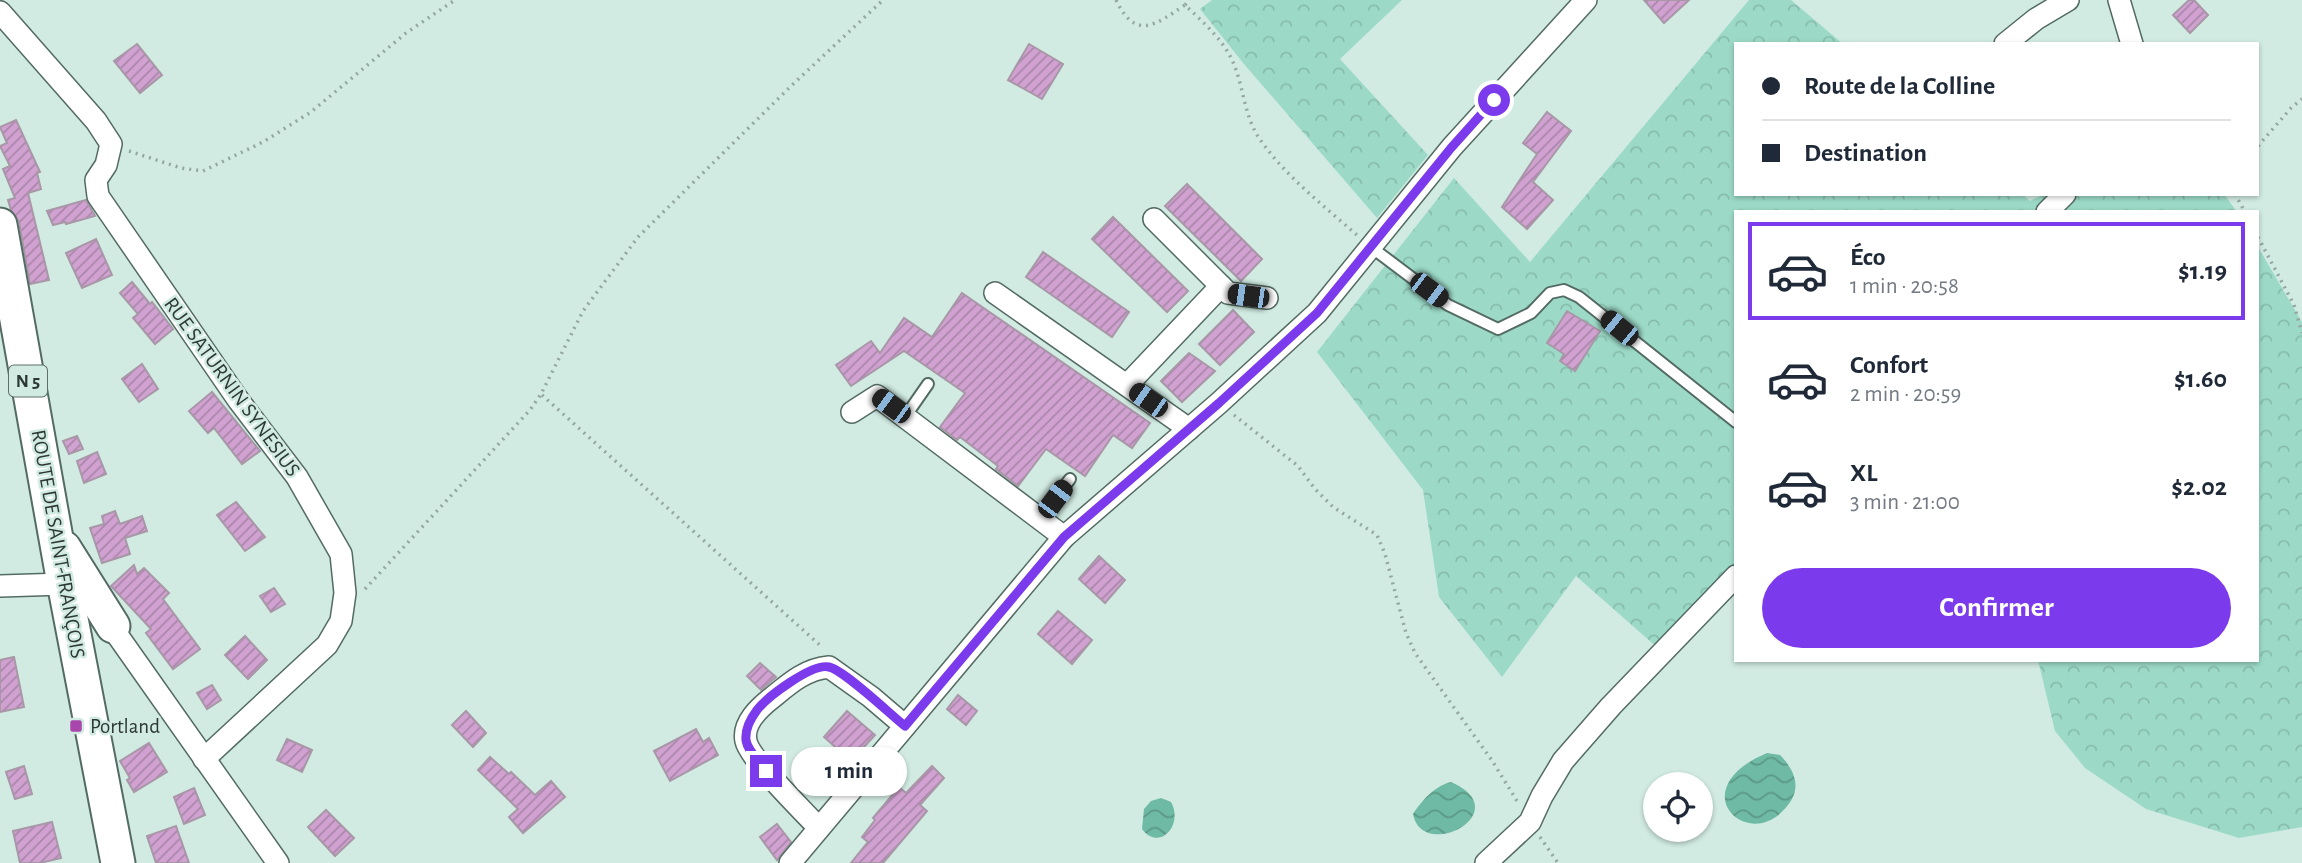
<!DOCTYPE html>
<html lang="fr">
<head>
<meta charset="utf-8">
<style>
  :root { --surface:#fff; --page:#f2f2f3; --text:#1f2937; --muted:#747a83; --line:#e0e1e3; --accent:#7c3aed }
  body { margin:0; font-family:"Alegreya Sans",sans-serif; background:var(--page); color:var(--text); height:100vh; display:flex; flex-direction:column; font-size:26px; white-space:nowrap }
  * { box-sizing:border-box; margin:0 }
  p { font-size:23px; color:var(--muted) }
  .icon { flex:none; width:38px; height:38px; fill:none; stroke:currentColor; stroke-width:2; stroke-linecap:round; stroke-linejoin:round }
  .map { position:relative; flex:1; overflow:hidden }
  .side { position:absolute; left:1734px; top:210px; width:525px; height:452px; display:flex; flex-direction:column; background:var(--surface); border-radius:0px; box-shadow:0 2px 5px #0004 }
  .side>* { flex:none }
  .guide { position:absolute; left:1734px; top:42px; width:525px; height:154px; border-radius:0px; box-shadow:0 2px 5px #0004; display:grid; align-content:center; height:154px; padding:0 28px; background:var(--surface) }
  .fabs { position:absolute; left:1643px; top:772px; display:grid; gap:14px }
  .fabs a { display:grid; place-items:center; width:70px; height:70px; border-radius:50%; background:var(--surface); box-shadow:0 2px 5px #0004; font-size:35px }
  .end { position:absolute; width:32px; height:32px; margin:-16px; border:9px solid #7c3aed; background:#fff; box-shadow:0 0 0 4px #fff }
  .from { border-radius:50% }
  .bubble { position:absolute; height:49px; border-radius:24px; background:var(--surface); box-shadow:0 2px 5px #0004; font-size:23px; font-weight:700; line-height:49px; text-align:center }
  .car { position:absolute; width:21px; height:42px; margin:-21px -10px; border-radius:9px; box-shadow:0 0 5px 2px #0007; background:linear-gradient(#222 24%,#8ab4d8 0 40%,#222 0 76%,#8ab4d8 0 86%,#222 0) }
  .guide b { display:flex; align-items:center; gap:24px; height:66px; font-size:26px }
  .guide b+b { border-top:2px solid var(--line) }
  .guide i { width:18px; height:18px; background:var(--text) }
  ul { padding:12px 0 0; list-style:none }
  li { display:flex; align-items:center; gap:21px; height:98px; margin:0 14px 10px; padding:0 14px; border:4px solid transparent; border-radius:0px }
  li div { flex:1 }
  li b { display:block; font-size:26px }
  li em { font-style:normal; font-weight:700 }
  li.active { border-color:var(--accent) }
  li>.icon { width:63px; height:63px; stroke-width:1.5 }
  .primary-button { display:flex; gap:14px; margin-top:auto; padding:14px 28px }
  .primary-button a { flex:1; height:80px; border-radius:42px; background:var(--accent); color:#fff; font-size:28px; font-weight:700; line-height:80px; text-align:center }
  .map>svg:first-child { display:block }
  .forest { fill:url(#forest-crowns) }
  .water { fill:url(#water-waves) }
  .building { fill:url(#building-hatch); stroke:#a897a7; stroke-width:2 }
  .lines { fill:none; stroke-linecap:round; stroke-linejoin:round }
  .service-casing { stroke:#536b63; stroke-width:14 }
  .minor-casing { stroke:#536b63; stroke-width:24 }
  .primary-casing { stroke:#536b63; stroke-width:37 }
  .path { stroke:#93a7a0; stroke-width:3.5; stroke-dasharray:2 5; stroke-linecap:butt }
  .service { stroke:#fff; stroke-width:10 }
  .minor { stroke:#fff; stroke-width:21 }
  .primary { stroke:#fff; stroke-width:33 }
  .route { stroke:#7c3aed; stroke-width:9 }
  .poi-dot { fill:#a946ac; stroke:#d1ebe2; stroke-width:2.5 }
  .labels { text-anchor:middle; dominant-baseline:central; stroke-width:5; stroke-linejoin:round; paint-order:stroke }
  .shield { fill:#d1ebe2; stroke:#5f6e69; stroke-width:2 }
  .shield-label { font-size:19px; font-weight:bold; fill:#2e3935 }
  .street-label { font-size:21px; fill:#2e3935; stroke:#d1ebe2 }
  .poi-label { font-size:21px; fill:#2e3935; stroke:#d1ebe2; text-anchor:start }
</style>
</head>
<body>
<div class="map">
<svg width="2302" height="863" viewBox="0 0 2302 863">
  <defs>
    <pattern id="forest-crowns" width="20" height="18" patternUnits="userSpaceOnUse" patternTransform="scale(1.75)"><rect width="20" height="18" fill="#9cdac7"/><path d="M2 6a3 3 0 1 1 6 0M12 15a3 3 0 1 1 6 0" fill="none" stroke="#87bcac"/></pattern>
    <pattern id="water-waves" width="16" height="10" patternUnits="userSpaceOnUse" patternTransform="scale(1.75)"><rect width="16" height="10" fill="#6ebaa4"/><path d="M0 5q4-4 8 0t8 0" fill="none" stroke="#5b9886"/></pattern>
    <pattern id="building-hatch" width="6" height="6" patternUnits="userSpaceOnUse" patternTransform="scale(1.75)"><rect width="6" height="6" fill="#d1a2d1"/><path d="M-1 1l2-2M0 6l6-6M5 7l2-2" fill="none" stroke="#aa85aa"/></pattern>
  </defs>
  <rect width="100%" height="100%" fill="#d1ebe2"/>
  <g class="forest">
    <path d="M1212 0H1402L1340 59 1428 155 1377 218 1244 64 1200 9Z"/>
    <path d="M1749 0H1791L1843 44H1736V194H2022L2030 201 2044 194H2224L2237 212H1736V577L1668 657 1576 576 1502 677 1439 597 1423 490 1317 352 1454 178 1530 262Z"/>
    <path d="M2258 247 2302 322V827L2239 838 2146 809 2085 768 2055 731 2038 660H2258Z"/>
  </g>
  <g class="water">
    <path d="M1767 753 1780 755C1791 766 1801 783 1792 799 1755 861 1676 791 1767 753Z"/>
    <path d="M1451 782C1519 812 1422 863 1413 814 1421 801 1436 785 1451 782Z"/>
    <path d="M1161 798 1171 802C1184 825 1159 852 1142 829L1144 809 1151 801Z"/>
  </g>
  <g class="building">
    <path d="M1644 0H1689L1664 23Z"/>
    <path d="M2189 0H2194L2208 15 2190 33 2173 15Z"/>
    <path d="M137 44 162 75 140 93 114 61Z"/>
    <path d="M1029 44 1063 64 1042 99 1008 80Z"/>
    <path d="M1547 112 1571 131 1533 182 1553 200 1527 229 1502 207 1537 154 1523 143Z"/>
    <path d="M16 120 40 172 37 173 41 189 28 193 49 280 30 284 19 222 11 210 8 200 15 198 3 169 10 166 0 146 7 143 0 127Z"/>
    <path d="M1187 184 1262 259 1241 281 1165 206Z"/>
    <path d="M86 200 95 216 66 224 65 222 53 225 47 211Z"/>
    <path d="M1113 217 1188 291 1167 312 1092 239Z"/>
    <path d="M96 239 112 275 82 288 66 253Z"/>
    <path d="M1043 252 1129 312 1112 337 1026 277Z"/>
    <path d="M132 282 150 304 152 302 173 329 155 344 133 318 138 314 120 293Z"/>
    <path d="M962 293 1150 423 1132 448 1113 435 1085 476 1046 449 1018 486 996 469 998 466 960 437 957 440 940 427 965 393 904 351 851 386 836 365 871 341 880 353 904 318 932 337Z"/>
    <path d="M1233 310 1254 332 1220 365 1199 344Z"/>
    <path d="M1567 311 1600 331 1575 371 1560 361 1564 354 1547 343Z"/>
    <path d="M1189 353 1215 371 1182 402 1161 381Z"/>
    <path d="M142 364 158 389 139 402 122 379Z"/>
    <path d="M212 392 260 451 242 464 214 428 208 433 189 411Z"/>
    <path d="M77 436 83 449 69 454 63 441Z"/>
    <path d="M97 452 106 474 84 483 77 461Z"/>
    <path d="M236 502 265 537 245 551 217 515Z"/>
    <path d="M115 511 120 524 142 516 147 531 125 538 130 554 102 563 90 528 104 524 102 516Z"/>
    <path d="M1099 556 1125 580 1105 603 1079 579Z"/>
    <path d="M134 565 137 574 144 568 169 593 163 599 200 649 173 669 146 633 151 629 111 586Z"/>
    <path d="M274 588 285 604 271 612 260 596Z"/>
    <path d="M1058 611 1092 640 1072 664 1038 634Z"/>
    <path d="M245 636 267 660 248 679 225 655Z"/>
    <path d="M14 657 24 707 0 712V660Z"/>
    <path d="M760 663 776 677 761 690 747 676Z"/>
    <path d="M212 685 221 700 207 709 197 693Z"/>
    <path d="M958 695 977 711 966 725 947 709Z"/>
    <path d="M466 711 486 733 473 747 452 725Z"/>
    <path d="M847 711 875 735 851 761 824 737Z"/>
    <path d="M696 729 703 742 709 738 718 755 670 781 654 751Z"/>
    <path d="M287 739 312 750 302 772 277 760Z"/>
    <path d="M149 743 167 772 134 792 127 780 130 778 120 761Z"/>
    <path d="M490 757 509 774 511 772 535 795 551 781 565 797 523 833 509 817 518 809 478 770Z"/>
    <path d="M24 766 32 794 15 799 6 772Z"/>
    <path d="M932 766 944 778 920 805 927 811 883 863H851L868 842 862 837 875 820 873 818 899 787 906 793Z"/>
    <path d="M194 788 205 815 184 824 174 797Z"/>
    <path d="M326 810 354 838 335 856 308 827Z"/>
    <path d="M52 822 61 858 40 863H20L13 831Z"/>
    <path d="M777 824 791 842 777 860 760 837Z"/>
    <path d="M176 826 189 863H156L147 836Z"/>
  </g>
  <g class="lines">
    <g class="service-casing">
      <g id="service">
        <path d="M1371 247 1448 305 1498 329 1531 313 1550 293 1564 290 1579 297 1736 422"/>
        <path d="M905 417 928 384"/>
        <path d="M1040 519 1070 479"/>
      </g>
    </g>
    <g class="minor-casing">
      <g id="minor">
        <path d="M2119 0 2132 44"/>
        <path d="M0 12 96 121 111 144 106 165 96 180 98 196 239 401 297 477 341 554 345 593 341 621 327 645 204 759"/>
        <path d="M2005 44 2036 19 2068 0"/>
        <path d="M2047 212 2065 194"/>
        <path d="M1154 219 1228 293 1267 298"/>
        <path d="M995 293 1189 429"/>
        <path d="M1127 385 1221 286"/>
        <path d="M852 412 877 396 1064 537"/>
        <path d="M0 586 64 584"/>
        <path d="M106 619 278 863"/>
        <path d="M819 828C805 813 749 758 746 741 742 723 760 707 773 697 790 683 806 669 829 667L871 697 905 726"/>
        <path d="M790 863 1064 537 1219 403 1317 313 1452 147 1586 0"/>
        <path d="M1486 863 1530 822 1542 796 1563 761 1611 706 1736 576"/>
      </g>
    </g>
    <g class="primary-casing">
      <g id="primary">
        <path d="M0 225 62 572 118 863"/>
        <path d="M64 548 113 626"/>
      </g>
    </g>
    <g class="path">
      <path d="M1116 0C1136 41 1155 25 1185 5 1204 23 1226 42 1235 67 1244 91 1245 117 1259 138 1285 176 1324 206 1358 236"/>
      <path d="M1185 5 1190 0"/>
      <path d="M2258 146 2291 108 2302 99"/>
      <path d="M129 151 181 168 203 171 263 142 311 112 406 33 455 0"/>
      <path d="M2235 194 2245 212"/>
      <path d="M2258 237 2294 305 2302 333"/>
      <path d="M542 395 822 647"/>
      <path d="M1234 415 1298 466 1315 489 1333 507 1377 535 1385 554 1406 633 1415 653 1493 762 1517 801"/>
      <path d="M365 589 530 410 541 394 583 311 638 237 791 86 883 0"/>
      <path d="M1540 837 1558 863"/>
    </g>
    <use href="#service" class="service"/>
    <use href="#minor" class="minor"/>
    <use href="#primary" class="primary"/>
  </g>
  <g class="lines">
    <path class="route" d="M766 771C760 762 747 750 746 740 745 730 751 718 757 710 767 697 812 663 829 667 844 670 891 715 905 726L1064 537 1219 403 1317 313 1451 148 1494 100"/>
  </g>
  <rect class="poi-dot" x="69" y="719" width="14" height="14" rx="3.5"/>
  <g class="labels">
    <rect class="shield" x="9" y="365.5" width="38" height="31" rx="5"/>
    <g class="shield-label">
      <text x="28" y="381">N 5</text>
    </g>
    <g class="street-label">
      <text transform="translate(232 387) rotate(54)">RUE SATURNIN SYNESIUS</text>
      <text transform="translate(58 544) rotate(80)">ROUTE DE SAINT-FRANÇOIS</text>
    </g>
    <g class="poi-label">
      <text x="90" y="726">Portland</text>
    </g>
  </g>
</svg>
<div class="fabs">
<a><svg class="icon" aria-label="locate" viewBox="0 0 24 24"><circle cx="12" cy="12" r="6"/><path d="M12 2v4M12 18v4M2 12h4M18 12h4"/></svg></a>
</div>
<i class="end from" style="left:1494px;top:100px"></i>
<i class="end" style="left:766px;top:771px"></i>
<div class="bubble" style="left:791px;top:747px;width:116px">1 min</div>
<i class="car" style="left:1429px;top:290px;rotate:127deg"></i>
<i class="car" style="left:1248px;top:296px;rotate:278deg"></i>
<i class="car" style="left:1619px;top:328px;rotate:309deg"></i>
<i class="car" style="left:1148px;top:400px;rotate:305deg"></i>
<i class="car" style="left:891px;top:406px;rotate:306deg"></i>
<i class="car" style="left:1055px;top:499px;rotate:37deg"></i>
<div class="guide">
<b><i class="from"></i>Route de la Colline</b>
<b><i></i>Destination</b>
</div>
<section class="side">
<ul>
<li class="active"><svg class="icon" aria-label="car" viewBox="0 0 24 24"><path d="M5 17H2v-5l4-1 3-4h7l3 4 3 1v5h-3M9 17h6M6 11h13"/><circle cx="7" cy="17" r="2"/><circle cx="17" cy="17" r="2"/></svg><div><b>Éco</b><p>1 min · 20:58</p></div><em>$1.19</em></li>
<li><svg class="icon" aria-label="car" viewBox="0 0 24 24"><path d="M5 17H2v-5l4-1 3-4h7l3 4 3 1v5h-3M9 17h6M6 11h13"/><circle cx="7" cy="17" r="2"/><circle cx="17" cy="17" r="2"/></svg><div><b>Confort</b><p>2 min · 20:59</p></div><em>$1.60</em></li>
<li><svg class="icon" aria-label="car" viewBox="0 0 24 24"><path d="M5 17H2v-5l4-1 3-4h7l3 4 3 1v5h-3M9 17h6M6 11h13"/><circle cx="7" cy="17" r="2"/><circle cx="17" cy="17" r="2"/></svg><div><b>XL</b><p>3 min · 21:00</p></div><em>$2.02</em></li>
</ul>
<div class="primary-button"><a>Confirmer</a></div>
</section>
</div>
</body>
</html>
